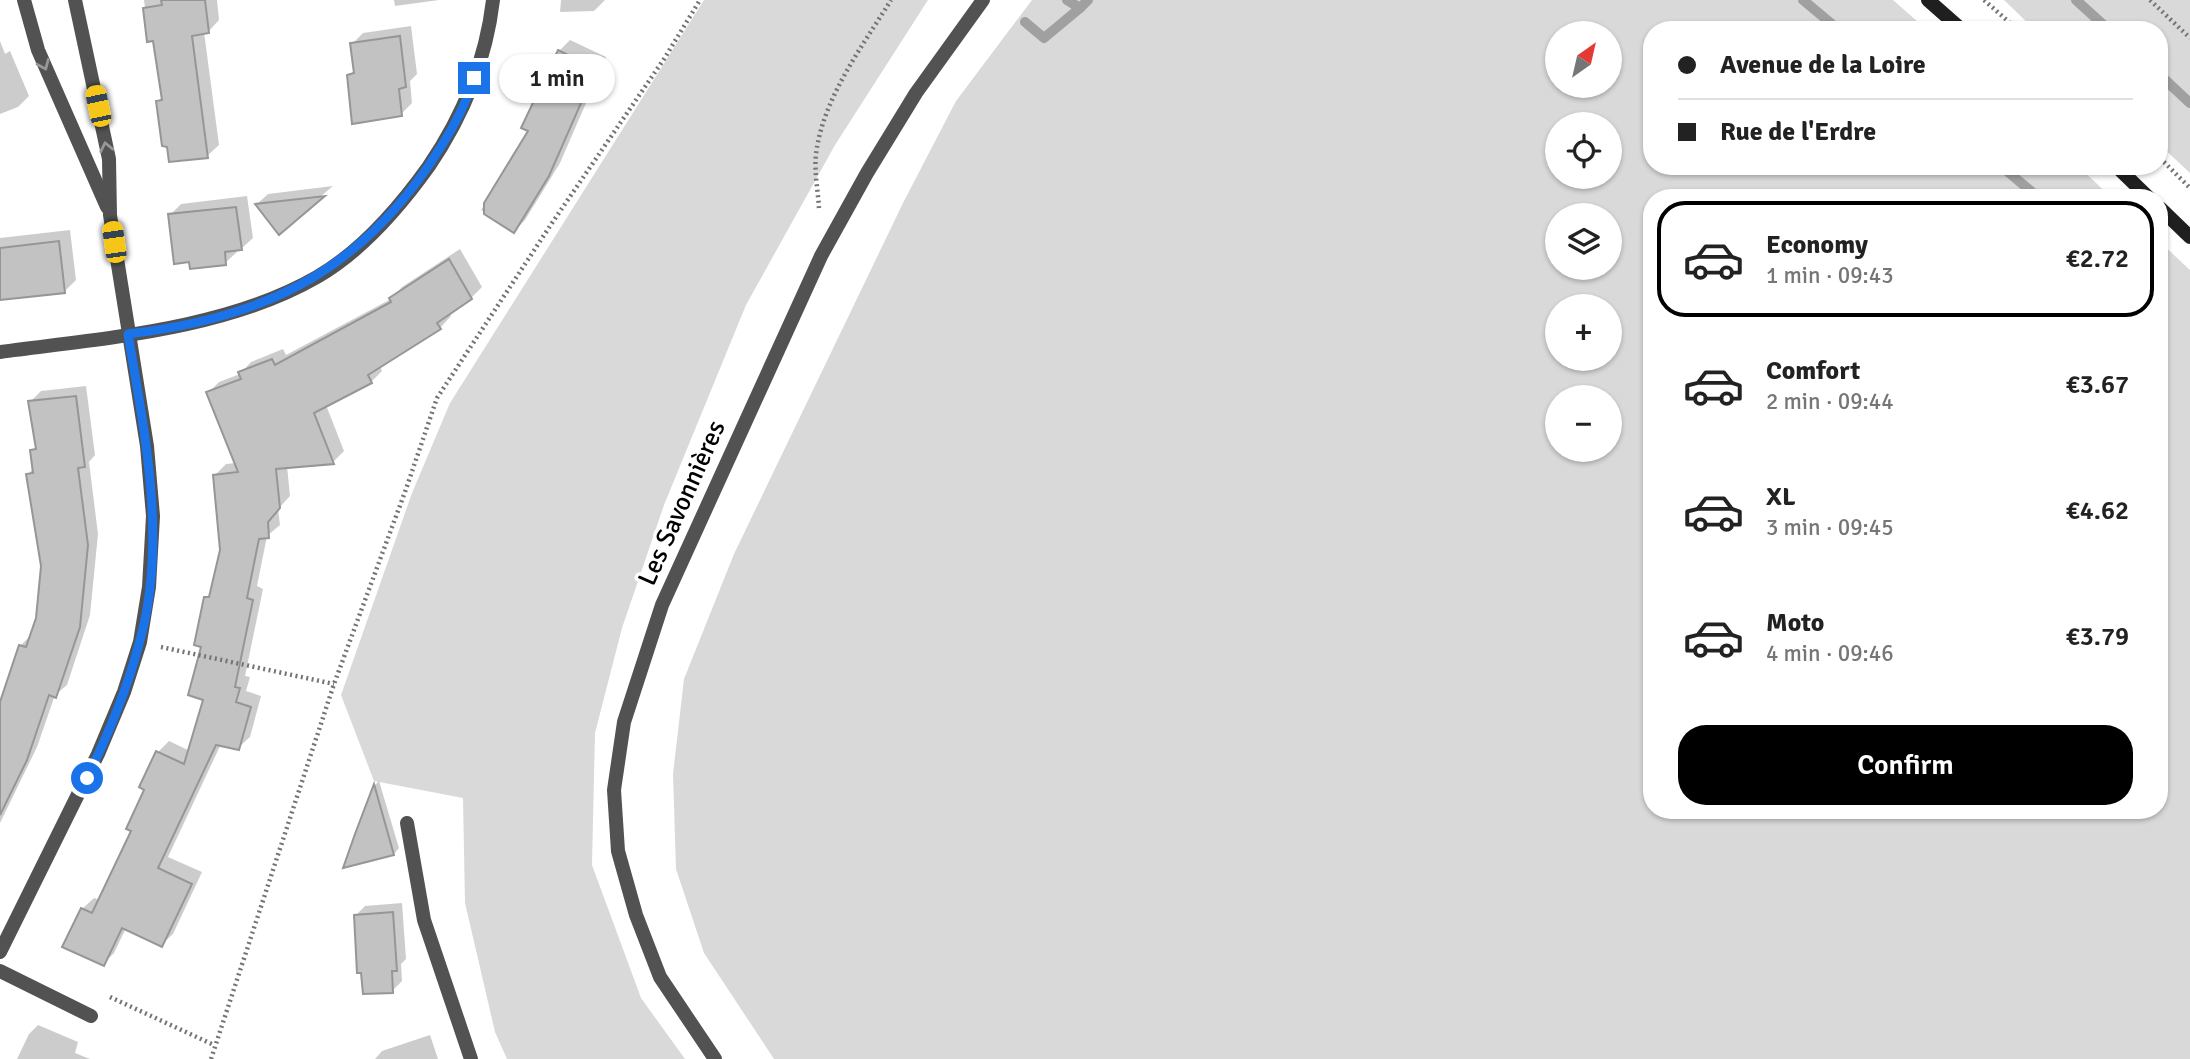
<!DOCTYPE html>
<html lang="en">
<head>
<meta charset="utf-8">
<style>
  :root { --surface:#fff; --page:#f6f6f6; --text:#222; --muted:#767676; --line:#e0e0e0; --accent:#000 }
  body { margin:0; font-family:Signika,sans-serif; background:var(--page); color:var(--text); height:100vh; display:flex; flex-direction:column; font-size:26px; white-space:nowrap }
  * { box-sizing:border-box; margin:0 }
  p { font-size:23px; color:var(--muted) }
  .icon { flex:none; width:38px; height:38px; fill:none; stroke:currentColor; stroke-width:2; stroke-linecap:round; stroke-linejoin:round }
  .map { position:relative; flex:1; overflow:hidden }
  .sheet { position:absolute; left:1643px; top:189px; width:525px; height:630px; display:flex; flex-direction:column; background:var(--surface); border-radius:28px; box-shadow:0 2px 5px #0004 }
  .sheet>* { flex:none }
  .banner { position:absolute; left:1643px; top:21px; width:525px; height:154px; border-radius:28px; box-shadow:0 2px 5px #0004; display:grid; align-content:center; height:154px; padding:0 35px; background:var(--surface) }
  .needle { width:46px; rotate:34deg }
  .fabs { position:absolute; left:1545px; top:21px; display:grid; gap:14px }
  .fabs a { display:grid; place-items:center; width:77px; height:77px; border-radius:50%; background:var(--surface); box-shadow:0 2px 5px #0004; font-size:35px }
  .end { position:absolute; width:32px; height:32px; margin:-16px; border:9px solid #1a73e8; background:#fff; box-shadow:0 0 0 4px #fff }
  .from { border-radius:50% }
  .bubble { position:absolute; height:49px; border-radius:24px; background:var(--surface); box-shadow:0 2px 5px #0004; font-size:23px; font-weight:600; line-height:49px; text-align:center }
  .car { position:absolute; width:21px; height:42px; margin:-21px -10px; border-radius:9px; box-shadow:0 0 5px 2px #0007; background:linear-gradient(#f5c518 24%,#345 0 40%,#f5c518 0 76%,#345 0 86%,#f5c518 0) }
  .banner b { display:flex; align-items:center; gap:24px; height:66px; font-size:26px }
  .banner b+b { border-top:2px solid var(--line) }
  .banner i { width:18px; height:18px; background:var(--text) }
  ul { padding:12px 0 0; list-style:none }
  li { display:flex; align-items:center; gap:21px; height:116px; margin:0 14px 10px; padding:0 21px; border:4px solid transparent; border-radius:28px }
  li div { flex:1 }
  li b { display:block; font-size:26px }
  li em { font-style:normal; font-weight:600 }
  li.on { border-color:var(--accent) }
  li>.icon { width:63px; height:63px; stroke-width:1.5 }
  .cta { display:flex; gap:14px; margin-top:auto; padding:14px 35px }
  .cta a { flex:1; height:80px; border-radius:28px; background:var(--accent); color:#fff; font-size:28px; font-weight:600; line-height:80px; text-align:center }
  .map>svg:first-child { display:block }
  .green { fill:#d9d9d9; fill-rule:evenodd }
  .shadow { fill:#0003 }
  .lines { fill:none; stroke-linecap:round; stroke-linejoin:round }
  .stream { stroke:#a0a0a0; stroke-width:10 }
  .building { fill:#c2c2c2; stroke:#969696; stroke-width:2 }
  .path { stroke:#747474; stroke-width:4.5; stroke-dasharray:2 3.5; stroke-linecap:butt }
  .minor { stroke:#525252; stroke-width:14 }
  .tertiary { stroke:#525252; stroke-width:14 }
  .secondary { stroke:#1f1f1f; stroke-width:14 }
  .oneway { stroke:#979797 }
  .route { stroke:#1a73e8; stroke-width:9 }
  .labels { text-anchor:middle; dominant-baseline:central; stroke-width:7; stroke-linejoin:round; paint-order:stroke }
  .street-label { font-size:26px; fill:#000; stroke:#fff }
</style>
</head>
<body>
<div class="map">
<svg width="2190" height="1059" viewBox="0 0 2190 1059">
  <rect width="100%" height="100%" fill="#fff"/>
  <g class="green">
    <path d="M704 0H928L835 145 746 305 664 505 622 628 595 733 592 865 641 998 685 1059H507L495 1032 465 903 463 798 374 781 341 695 412 493 450 403Z"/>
    <path d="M1032 0H1893L1927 30H1652V166H2078L2112 198H1652V810H2160V242L2190 270V1059H774L704 953 676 869 673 774 684 679 734 554 904 201 956 101ZM1558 33H1610V86H1558ZM1558 124H1610V177H1558ZM1558 215H1610V268H1558ZM1558 306H1610V359H1558ZM1558 397H1610V450H1558Z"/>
    <path d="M2004 0H2190V173L2160 145V30H2035Z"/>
  </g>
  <g class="shadow">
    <path d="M144 0H217L219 20 208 32H204L219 145 207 156 158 102 163 96 155 39 149 40Z"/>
    <path d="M394 0H439L395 6Z"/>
    <path d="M561 0H605L594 11 560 12Z"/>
    <path d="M411 26 417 74 410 81 412 103 401 114 349 76 356 69 352 44 363 33Z"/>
    <path d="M570 40 606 57 560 163 525 220 514 231 481 210 531 130 559 51Z"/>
    <path d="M0 41 5 54 10 51 29 96 18 107 0 114Z"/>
    <path d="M333 186 279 232 257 204 268 194Z"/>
    <path d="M247 196 253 238 241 249H236L237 252 225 263 170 215 181 204Z"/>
    <path d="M70 230 76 280 65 291 0 298V238Z"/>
    <path d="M460 249 482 287 471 298 449 313 451 316 440 328 380 366 382 371 371 382 326 405 344 451 333 462 287 466 290 496 278 509 280 525 267 536 257 586 263 589 245 676 250 677 246 691 261 696 250 737 238 748 221 744 168 857 202 872 173 934 161 945 126 928 114 953 103 964 82 909 94 898 100 900 133 831 147 789 141 786 158 752 169 741 190 751 205 699 203 646 206 598 212 592 222 550 215 475 226 464 236 463 208 393 219 382 240 374 251 362 283 349 286 355 391 299 402 287Z"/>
    <path d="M86 386 95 455 89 462 98 534 90 615 67 685 55 695 37 747 0 823V702L20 646 31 635 38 618 43 566 27 475 34 468 32 451 37 446 30 402 41 391Z"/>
    <path d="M379 781 399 848 394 854 346 866 375 785Z"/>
    <path d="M402 903 406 959 401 964 402 981 392 991 355 916 365 906Z"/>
    <path d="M38 1025 78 1042 75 1053 90 1059H17L29 1034Z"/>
    <path d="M430 1035 438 1059H375L382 1051Z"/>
  </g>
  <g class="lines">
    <g class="stream">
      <path d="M1067 0 1080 8 1088 0"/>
      <path d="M1803 0 1839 30"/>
      <path d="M2076 0 2109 30"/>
      <path d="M1025 22 1044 38 1080 8"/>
      <path d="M2160 75 2190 103"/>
      <path d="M2001 166 2039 198"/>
    </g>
  </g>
  <g class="building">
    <path d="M161 0H205L209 33 192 36 208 158 169 162 167 147 162 146 156 101 162 100 153 41 147 42 143 8 162 5Z"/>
    <path d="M400 36 406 87 399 89 402 116 352 124 347 75 354 73 350 43Z"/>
    <path d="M558 50 596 69 549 176 514 233 484 214V203L528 131 521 128Z"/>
    <path d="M325 196 279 235 255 204Z"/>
    <path d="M236 207 242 250 225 252 226 265 190 269 189 262 174 264 168 214Z"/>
    <path d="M59 241 65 293 0 300V248Z"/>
    <path d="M449 259 472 299 437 323 441 329 368 375 372 383 314 413 334 464 276 469 280 508 268 522 269 538 259 539 247 598 253 600 235 687 240 688 236 702 251 707 239 750 216 745 158 868 192 884 162 947 122 928 104 966 62 947 81 908 92 913 131 831 126 829 144 790 139 787 156 751 184 764 203 700 188 695 201 647 194 645 204 597H209L220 550 213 475 238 472 206 392 241 379 238 372 272 359 275 365 391 302 389 298Z"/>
    <path d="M76 396 85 467 78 468 88 545 80 627 56 698 49 695 27 760 0 815V702L19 645 26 647 36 618 41 566 26 474 33 473 30 450 36 449 28 401Z"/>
    <path d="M374 784 394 855 343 868 355 834Z"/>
    <path d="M393 912 397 971H392L393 993 363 994 361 973H357L354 915Z"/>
  </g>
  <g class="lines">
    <g class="path">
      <path d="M1984 0 2018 30"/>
      <path d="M2150 0 2190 38"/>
      <path d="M2160 158 2190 188"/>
      <path d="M819 208C818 191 814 171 816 154 823 98 862 47 891 0"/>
      <path d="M161 647 334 684"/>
      <path d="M110 997 214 1045"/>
      <path d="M211 1059 334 684 405 492 437 398 552 223 664 59 700 0"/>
    </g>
    <g class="minor">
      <path d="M24 0 38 50 107 207"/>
      <path d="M0 352C103 338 225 330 317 277 362 251 399 208 429 166 463 116 486 60 493 0"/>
      <path d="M407 823 424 920 471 1059"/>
      <path d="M0 952 98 754 124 692 140 642 149 587 153 516 147 446 110 215 109 159 75 0"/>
      <path d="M0 971 91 1016"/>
    </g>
    <path class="tertiary" d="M715 1059 660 977 636 915 618 851 614 790 624 722 662 605 821 256 867 173 916 93 983 0"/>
    <g class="secondary">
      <path d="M1928 0 1962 30"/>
      <path d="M2116 166 2149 198"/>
      <path d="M2160 208 2190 237"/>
    </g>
  </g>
  <defs><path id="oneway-chevron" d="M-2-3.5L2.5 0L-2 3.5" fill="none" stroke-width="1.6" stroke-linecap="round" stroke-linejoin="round" transform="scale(1.75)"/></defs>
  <g class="oneway">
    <use href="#oneway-chevron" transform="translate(44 65) rotate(67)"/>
    <use href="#oneway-chevron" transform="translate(106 147) rotate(-102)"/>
  </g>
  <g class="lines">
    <path class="route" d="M87 778C108 735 127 690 139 644 168 543 145 435 128 334 257 319 351 277 427 168 446 140 464 111 474 78"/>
  </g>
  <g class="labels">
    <g class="street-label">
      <text transform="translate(682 503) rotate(-66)">Les Savonnières</text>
    </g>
  </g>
</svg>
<div class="fabs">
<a><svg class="needle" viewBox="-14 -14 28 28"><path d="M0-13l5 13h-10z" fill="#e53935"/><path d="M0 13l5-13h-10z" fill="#767676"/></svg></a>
<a><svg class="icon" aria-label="locate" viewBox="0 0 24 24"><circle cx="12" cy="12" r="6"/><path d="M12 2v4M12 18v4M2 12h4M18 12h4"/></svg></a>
<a><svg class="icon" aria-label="layers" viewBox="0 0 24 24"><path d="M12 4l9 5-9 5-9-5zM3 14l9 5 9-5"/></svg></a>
<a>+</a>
<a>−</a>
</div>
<i class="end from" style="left:87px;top:778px"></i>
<i class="end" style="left:474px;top:78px"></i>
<div class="bubble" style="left:499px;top:54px;width:116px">1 min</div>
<i class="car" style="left:98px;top:106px;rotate:348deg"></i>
<i class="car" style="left:114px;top:242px;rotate:352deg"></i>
<div class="banner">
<b><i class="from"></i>Avenue de la Loire</b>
<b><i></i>Rue de l'Erdre</b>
</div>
<section class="sheet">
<ul>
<li class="on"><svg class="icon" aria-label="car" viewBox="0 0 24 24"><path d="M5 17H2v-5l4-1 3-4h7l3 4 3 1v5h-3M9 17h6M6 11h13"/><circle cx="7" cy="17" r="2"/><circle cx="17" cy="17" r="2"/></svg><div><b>Economy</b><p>1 min · 09:43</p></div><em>€2.72</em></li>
<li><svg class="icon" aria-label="car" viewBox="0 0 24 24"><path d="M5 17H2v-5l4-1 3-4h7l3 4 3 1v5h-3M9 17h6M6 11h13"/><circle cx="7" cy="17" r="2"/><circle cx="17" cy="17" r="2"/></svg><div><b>Comfort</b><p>2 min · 09:44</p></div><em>€3.67</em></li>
<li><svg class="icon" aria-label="car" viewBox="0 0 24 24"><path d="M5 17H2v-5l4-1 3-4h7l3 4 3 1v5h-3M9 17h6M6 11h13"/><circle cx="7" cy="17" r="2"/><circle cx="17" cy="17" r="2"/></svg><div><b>XL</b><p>3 min · 09:45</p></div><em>€4.62</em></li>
<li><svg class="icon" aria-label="car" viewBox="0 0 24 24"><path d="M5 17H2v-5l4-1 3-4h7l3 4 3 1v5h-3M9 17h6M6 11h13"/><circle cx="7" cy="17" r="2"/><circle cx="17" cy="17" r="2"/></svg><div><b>Moto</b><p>4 min · 09:46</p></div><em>€3.79</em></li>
</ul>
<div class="cta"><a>Confirm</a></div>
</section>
</div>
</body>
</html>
